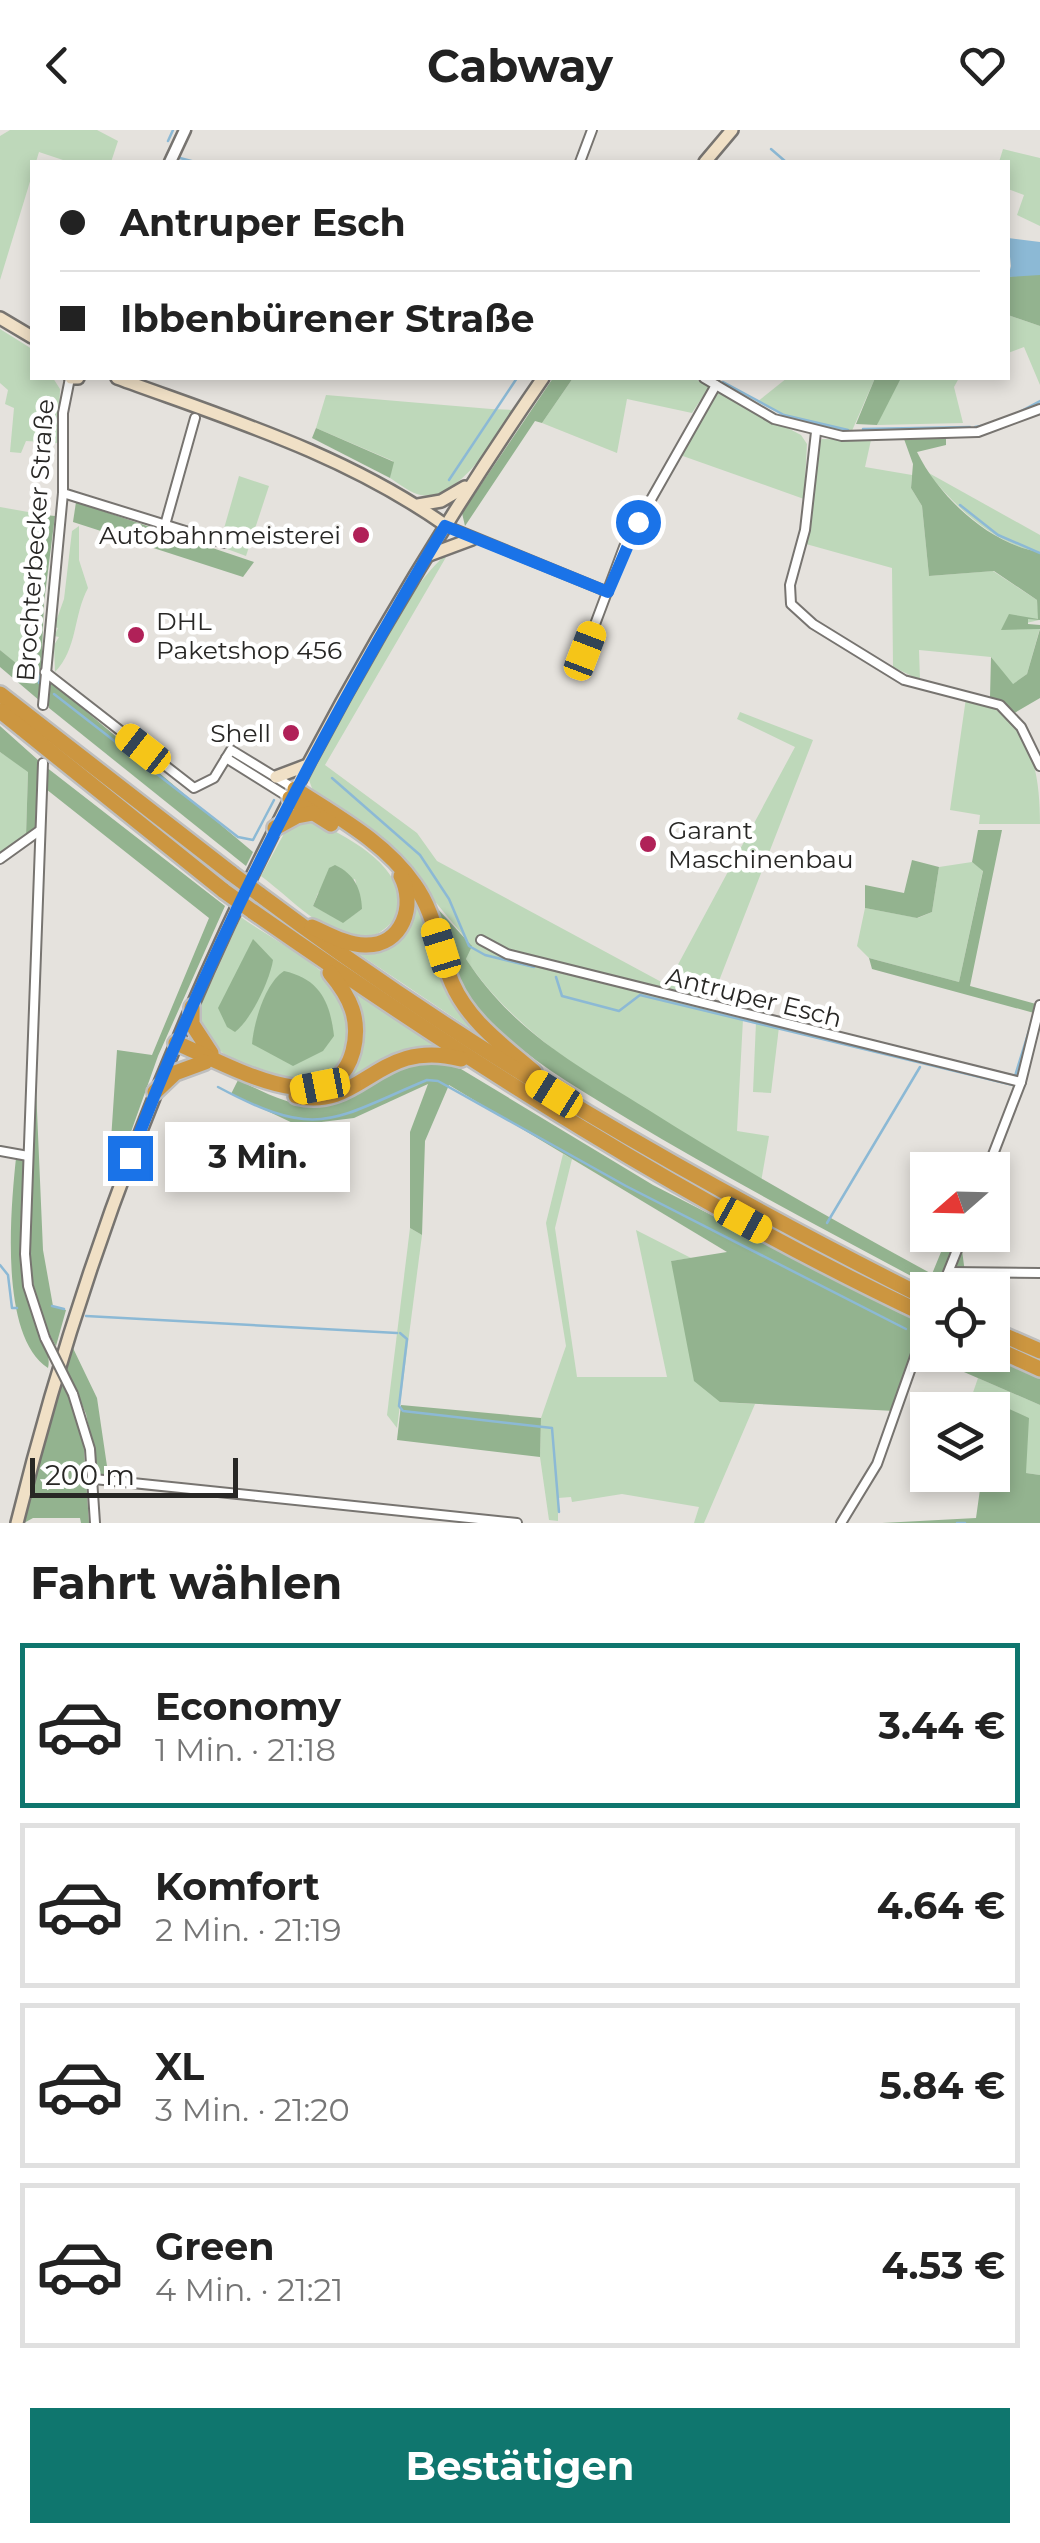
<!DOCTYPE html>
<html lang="de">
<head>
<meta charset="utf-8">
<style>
  :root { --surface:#fff; --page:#f2f2f2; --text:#222; --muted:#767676; --line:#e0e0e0; --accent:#0f766e }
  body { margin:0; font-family:Montserrat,sans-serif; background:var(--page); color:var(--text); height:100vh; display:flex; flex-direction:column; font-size:38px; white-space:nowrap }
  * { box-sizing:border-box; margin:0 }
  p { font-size:32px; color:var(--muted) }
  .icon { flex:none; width:55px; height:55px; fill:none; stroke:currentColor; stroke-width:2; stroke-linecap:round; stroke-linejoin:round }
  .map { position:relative; height:1393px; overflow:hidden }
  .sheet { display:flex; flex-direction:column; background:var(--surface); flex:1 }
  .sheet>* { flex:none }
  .hud { position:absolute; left:30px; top:30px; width:980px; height:220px; border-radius:0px; box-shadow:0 5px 15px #0003; display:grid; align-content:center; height:220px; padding:0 30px; background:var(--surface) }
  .needle { width:65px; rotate:250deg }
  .controls { position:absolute; left:910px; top:1022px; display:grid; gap:20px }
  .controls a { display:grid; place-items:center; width:100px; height:100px; border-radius:0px; background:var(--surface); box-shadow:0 5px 15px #0003; font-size:50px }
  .scale { position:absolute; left:30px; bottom:25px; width:208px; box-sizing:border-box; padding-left:10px; border:5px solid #282725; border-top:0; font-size:28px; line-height:35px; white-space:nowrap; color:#282725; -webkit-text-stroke:8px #fff; paint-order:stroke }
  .end { position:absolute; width:45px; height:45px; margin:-22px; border:12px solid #1a73e8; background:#fff; box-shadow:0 0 0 5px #fff }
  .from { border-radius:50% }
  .bubble { position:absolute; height:70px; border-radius:0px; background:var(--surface); box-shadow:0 5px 15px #0003; font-size:32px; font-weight:700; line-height:70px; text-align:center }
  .car { position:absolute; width:30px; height:60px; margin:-30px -15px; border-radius:12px; box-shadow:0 0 8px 2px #0007; background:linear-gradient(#f5c518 24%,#345 0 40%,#f5c518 0 76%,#345 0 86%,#f5c518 0) }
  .hud b { display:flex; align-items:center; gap:35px; height:95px; font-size:38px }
  .hud b+b { border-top:2px solid var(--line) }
  .hud i { width:25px; height:25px; background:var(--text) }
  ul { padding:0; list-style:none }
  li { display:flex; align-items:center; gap:30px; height:165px; margin:0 20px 15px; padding:0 10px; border:5px solid var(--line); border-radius:0px }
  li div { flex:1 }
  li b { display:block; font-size:38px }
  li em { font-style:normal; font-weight:700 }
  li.active { border-color:var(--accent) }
  li>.icon { width:90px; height:90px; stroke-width:1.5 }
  h2 { padding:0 30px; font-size:45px; line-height:120px }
  .cta { display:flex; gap:20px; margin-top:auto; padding:20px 30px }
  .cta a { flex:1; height:115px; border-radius:0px; background:var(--accent); color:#fff; font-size:40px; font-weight:700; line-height:115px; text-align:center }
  header { display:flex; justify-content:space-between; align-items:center; height:130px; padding:0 30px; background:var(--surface); font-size:45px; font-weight:700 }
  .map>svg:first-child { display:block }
  .green { fill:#bed8ba; fill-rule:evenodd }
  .forest { fill:#93b38f }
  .water { fill:#8cb9d5 }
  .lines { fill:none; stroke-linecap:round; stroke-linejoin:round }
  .stream { stroke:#8cb9d5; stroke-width:2.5 }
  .minor-casing { stroke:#777470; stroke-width:12 }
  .tertiary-casing { stroke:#777470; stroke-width:15 }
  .secondary-casing { stroke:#777470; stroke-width:16 }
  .motorway-casing { stroke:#bebebe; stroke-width:20 }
  .minor { stroke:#fff; stroke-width:8 }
  .tertiary { stroke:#fff; stroke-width:10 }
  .secondary { stroke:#f0e0c6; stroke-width:11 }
  .motorway { stroke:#cc9640; stroke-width:15 }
  .minor-bridge-casing { stroke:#777470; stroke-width:12; stroke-linecap:butt }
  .motorway-bridge-casing { stroke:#bebebe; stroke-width:20; stroke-linecap:butt }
  .minor-bridge { stroke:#fff; stroke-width:8 }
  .motorway-bridge { stroke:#cc9640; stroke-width:15 }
  .route { stroke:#1a73e8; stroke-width:12 }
  .poi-dot { fill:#b02158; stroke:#fff; stroke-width:4 }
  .labels { text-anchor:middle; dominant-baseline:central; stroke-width:9; stroke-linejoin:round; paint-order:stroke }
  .poi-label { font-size:25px; fill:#282725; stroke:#fff; text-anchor:end }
  .street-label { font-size:25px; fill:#282725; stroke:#fff }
</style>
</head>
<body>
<header><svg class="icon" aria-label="back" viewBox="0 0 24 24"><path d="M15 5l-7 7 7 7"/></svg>Cabway<svg class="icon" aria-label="heart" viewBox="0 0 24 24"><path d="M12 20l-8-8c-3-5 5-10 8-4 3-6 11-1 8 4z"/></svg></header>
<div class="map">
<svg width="1040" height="1393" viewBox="0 0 1040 1393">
  <rect width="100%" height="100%" fill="#e5e2dd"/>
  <g class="green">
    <path d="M10 0H97L118 11 111 32H69L39 22 0 150V6Z"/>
    <path d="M1003 19 1040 28V96L1017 85 1024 65 1008 59V32H999Z"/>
    <path d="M1008 185 1040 196V255L1024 217 1008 223Z"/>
    <path d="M0 199 32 219V248H53L60 259 58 313 26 311 21 323 10 322 14 278 5 274 8 260 0 253Z"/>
    <path d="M573 248H694L709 257 692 283 627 269 617 323 542 293Z"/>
    <path d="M787 248H875L851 303 817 299 757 272Z"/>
    <path d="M959 248 954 257 963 293 877 295 897 249Z"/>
    <path d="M717 261 801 305 807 314 804 369 680 325Z"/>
    <path d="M326 265 491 279 514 280C496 307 456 377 417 364 408 361 398 353 390 348L393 331 316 298Z"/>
    <path d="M822 309 871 310 865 337 912 345 911 358 922 376 929 446 993 441 1037 470 1039 490 1002 499 1040 498 1027 544 1012 555 991 527 919 520 920 550 893 537 892 438 806 414 817 316Z"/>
    <path d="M927 342 1040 405V422C994 415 955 376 927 342Z"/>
    <path d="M239 346 269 356 246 426 219 416Z"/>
    <path d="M0 377 45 385 33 548 0 520Z"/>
    <path d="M79 396V430L88 458C73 486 78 518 55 542L54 515 59 507 54 506 58 498 54 497 64 469 72 401Z"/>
    <path d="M449 422 325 635 417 703 437 731 667 855 795 617 737 589 740 582 813 610 708 879 743 889 737 1001 769 1006 761 1052C663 989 530 926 466 829L471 815 389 716 313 661 309 650C342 589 399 462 449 422Z"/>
    <path d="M966 568C1031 582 1040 641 1040 694H979L980 685 950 680Z"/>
    <path d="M0 622 28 641 26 706 0 724Z"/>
    <path d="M310 688C349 709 395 729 403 776 362 849 304 778 261 746L287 698ZM355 749 362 779 343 792 313 776 318 763Z"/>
    <path d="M972 732 983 740 959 852 869 828 857 816 865 778 918 788 932 782 939 737Z"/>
    <path d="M410 752 444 839 493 914 347 816 391 809Z"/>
    <path d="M241 787C266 806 323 834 339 861 348 877 352 895 347 912 330 985 232 943 200 901L201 875Z"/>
    <path d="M347 858 358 864 442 920 353 954 306 962 350 936Z"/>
    <path d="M756 892 779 897 771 963 753 962Z"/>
    <path d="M563 1024 572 1029 555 1098 577 1247H667L636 1100 691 1128 671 1131 720 1272 755 1274 704 1393H694L699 1377 622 1364 572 1372 571 1367 558 1368V1391L549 1390 540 1327 541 1288 566 1216 546 1093Z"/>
    <path d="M410 1098 422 1105 397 1298 387 1285Z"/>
    <path d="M978 1248 1040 1275V1345L1026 1343 992 1272 991 1280H967Z"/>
  </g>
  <g class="forest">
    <path d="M1033 142 1040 145V196L1008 185V147Z"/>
    <path d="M553 248H573L542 293 535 291 465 396 462 383Z"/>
    <path d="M875 248H901L877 295 856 294Z"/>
    <path d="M316 298 394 332 390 348 312 308Z"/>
    <path d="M946 308V315L917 322C939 367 989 414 1040 422V490L1028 489V494L1040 495V499L1001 500 1009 484 1038 489 1037 470 994 441 929 446 922 376 911 358 913 334 904 309Z"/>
    <path d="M76 372 254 432 243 447 73 392Z"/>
    <path d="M45 385 55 386 44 472 40 571 0 537V520L33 547Z"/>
    <path d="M1040 499V568L1011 585 990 567 991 527 1013 554 1027 544Z"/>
    <path d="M49 550 253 722 246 736 49 578Z"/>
    <path d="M0 596 38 630 35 701 26 706 28 642 0 622Z"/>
    <path d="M46 637 225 776 158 926 126 1016 111 1010 117 920 152 925 209 788 46 659Z"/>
    <path d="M978 700H1002L970 856 1036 874 1034 883 872 839 869 828 959 852 983 741 972 732Z"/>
    <path d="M912 730 939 737 932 782 917 788 865 778V755L904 763Z"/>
    <path d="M335 735C354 744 361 758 362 779L343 793 313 776 329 738Z"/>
    <path d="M436 777 472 816 466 829C514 902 575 934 647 979 740 1038 835 1091 932 1144L948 1105H960L967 1158 972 1160H938L928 1155C827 1101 726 1048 628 989 577 957 521 927 481 881 455 851 448 814 436 777Z"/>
    <path d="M253 809 273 830C270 850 251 890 235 902L227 897 218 878Z"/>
    <path d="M284 841C320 849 330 872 334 906L323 921 293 936 252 914C254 892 265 853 284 841Z"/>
    <path d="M430 929 461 939 653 1055 927 1196 928 1225H991L1040 1248V1275L918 1222 895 1281 720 1272 694 1251 671 1131 727 1122 449 955 425 1011 422 1105 410 1098V1002L428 954 354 988 297 995 231 964 238 950C264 962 292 978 321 976 359 974 390 935 430 929Z"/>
    <path d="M36 958 43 1120 53 1176 66 1180 56 1216C12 1143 33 1040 36 958Z"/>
    <path d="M16 1028 23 1030 24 1041C22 1080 17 1123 26 1162 30 1183 53 1218 48 1238 0 1207 10 1085 16 1028Z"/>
    <path d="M72 1216 97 1268 107 1336 143 1351 99 1346 86 1284 66 1237Z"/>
    <path d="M62 1251 83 1306 89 1393H81L80 1388H33L24 1393 50 1279Z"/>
    <path d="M992 1271 1029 1288 1026 1343 1040 1345V1393H882L976 1388 982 1345H992Z"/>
    <path d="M401 1275 541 1288 540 1327 397 1310Z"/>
  </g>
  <path class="water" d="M1008 108 1040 112V145L1008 147 1011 136Z"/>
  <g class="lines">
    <g class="stream">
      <path d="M168 11 173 0"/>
      <path d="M771 19 786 32"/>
      <path d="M180 28 195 32"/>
      <path d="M723 252 784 285 848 300"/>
      <path d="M1014 285 1040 271"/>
      <path d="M975 297 988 295"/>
      <path d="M863 299 970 297"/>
      <path d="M449 350 517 248"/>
      <path d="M960 375 998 405 1040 423"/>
      <path d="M38 541 39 553"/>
      <path d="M54 564 238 707 253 710 274 670"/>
      <path d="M332 648 420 725 449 769 469 816 485 825 534 837"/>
      <path d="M556 847 562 866 619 881 640 865 1013 955"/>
      <path d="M1015 946 1032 891"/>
      <path d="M218 957C319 1011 331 990 427 950L438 951 626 1056 906 1199"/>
      <path d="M827 1093 920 937"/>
      <path d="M0 1135 8 1145 12 1178H17"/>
      <path d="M52 1176 64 1179"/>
      <path d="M86 1186 397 1203"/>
      <path d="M400 1203 407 1209 399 1276 403 1281 552 1298 559 1382"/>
      <path d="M957 1393H965"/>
    </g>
    <g class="minor-casing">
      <g id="minor">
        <path d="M580 32 592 0"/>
        <path d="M704 248 774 289 842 306 978 302 1040 279"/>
        <path d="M816 302 805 400 790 455 791 474 813 494 904 550 1000 575 1021 597 1040 636"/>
        <path d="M63 363 224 413"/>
        <path d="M165 395 195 288"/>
        <path d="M445 395 608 462"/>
        <path d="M585 521 624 417 716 255"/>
        <path d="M45 542 194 658 214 648 231 620 295 659"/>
        <path d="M43 575 63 363V283L70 248"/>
        <path d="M226 628 290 668"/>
        <path d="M43 633 25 1124 28 1156 45 1208"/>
        <path d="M0 729 39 701"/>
        <path d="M481 810 507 824 1021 952"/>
        <path d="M0 1021 28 1026"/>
        <path d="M987 1040 1021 952 1040 875"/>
        <path d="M949 1142 1040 1143"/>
        <path d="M941 1160 963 1105"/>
        <path d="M73 1264 90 1319 95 1393"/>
        <path d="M94 1349 517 1393"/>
        <path d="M841 1393 877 1334 928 1190"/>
      </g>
    </g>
    <g class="tertiary-casing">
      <path id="tertiary" d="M170 32 185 0"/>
    </g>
    <g class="secondary-casing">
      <g id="secondary">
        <path d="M705 32 732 0"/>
        <path d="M0 188 32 207"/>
        <path d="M71 248H78"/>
        <path d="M117 248C232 290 344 324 445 395"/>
        <path d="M418 375 441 371 465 357"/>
        <path d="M429 425 472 409"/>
        <path d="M276 647 305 636"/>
        <path d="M17 1393C118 982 303 595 543 248"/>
      </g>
    </g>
    <g class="motorway-casing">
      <g id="motorway">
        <path d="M0 564 232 744"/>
        <path d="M0 581 224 761"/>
        <path d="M295 659C336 686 385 712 414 754 436 784 438 820 452 853 469 892 504 916 534 942"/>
        <path d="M290 668 331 694"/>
        <path d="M275 698 297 686 313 683"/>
        <path d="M259 764C468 921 694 1051 928 1169"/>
        <path d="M252 781C467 931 690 1074 928 1186"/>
        <path d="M312 797C328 804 347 815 365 815 403 816 416 775 401 746"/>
        <path d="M192 877V894L211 923"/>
        <path d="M176 913C221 930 332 1000 353 921 361 889 350 867 330 843"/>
        <path d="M155 962 175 943 205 932"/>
        <path d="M296 966C363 981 377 907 461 929"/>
        <path d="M992 1200 1040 1221"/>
        <path d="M992 1217 1040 1239"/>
      </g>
    </g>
    <use href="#minor" class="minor"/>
    <use href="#tertiary" class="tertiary"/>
    <use href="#secondary" class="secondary"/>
    <use href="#motorway" class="motorway"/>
    <g class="minor-bridge-casing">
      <path id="minor-bridge" d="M45 1208 73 1264"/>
    </g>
    <g class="motorway-bridge-casing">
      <g id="motorway-bridge">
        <path d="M232 744 259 764"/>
        <path d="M224 761 252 781"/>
      </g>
    </g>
    <use href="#minor-bridge" class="minor-bridge"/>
    <use href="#motorway-bridge" class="motorway-bridge"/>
  </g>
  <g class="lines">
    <path class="route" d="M130 1028C214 806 324 598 445 396L608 462 638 392"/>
  </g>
  <g class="poi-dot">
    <circle cx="361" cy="405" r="10"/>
    <circle cx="136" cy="505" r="10"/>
    <circle cx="291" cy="603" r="10"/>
    <circle cx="648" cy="714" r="10"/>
  </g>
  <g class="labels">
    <g class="poi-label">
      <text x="341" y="405">Autobahnmeisterei</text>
      <text x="156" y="491" text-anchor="start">DHL<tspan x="156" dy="29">Paketshop 456</tspan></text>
      <text x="271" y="603">Shell</text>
      <text x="668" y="700" text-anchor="start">Garant<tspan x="668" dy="29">Maschinenbau</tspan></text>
    </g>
    <g class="street-label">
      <text transform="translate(35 410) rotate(-86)">Brochterbecker Straße</text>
      <text transform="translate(754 867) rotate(14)">Antruper Esch</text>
    </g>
  </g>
</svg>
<div class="controls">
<a><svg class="needle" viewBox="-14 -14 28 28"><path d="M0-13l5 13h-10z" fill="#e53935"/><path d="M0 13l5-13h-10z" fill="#767676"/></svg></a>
<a><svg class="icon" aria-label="locate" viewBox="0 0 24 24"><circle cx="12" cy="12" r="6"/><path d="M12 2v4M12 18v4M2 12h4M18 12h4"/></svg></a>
<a><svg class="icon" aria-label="layers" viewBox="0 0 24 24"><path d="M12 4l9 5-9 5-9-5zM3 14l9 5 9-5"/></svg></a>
</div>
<div class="scale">200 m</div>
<i class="end from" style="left:638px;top:392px"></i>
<i class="end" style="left:130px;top:1028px"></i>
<div class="bubble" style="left:165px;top:992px;width:185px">3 Min.</div>
<i class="car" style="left:585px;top:521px;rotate:21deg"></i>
<i class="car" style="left:143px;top:619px;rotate:308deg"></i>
<i class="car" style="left:441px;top:818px;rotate:343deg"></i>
<i class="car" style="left:320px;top:956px;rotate:259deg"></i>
<i class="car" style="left:554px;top:964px;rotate:302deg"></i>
<i class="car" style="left:743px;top:1090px;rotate:119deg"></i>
<div class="hud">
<b><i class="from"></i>Antruper Esch</b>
<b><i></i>Ibbenbürener Straße</b>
</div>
</div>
<section class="sheet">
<h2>Fahrt wählen</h2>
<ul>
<li class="active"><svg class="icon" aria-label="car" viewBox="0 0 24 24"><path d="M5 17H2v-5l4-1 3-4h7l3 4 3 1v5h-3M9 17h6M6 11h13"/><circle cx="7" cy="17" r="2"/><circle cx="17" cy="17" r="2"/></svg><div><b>Economy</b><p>1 Min. · 21:18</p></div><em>3.44 €</em></li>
<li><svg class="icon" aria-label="car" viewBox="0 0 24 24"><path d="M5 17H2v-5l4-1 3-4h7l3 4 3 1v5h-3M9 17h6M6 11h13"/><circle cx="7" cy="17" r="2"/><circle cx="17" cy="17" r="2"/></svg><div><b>Komfort</b><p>2 Min. · 21:19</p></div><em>4.64 €</em></li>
<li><svg class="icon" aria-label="car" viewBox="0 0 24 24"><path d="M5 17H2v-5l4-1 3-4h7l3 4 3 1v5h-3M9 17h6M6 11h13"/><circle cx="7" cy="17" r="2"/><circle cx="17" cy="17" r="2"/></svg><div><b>XL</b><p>3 Min. · 21:20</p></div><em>5.84 €</em></li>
<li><svg class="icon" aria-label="car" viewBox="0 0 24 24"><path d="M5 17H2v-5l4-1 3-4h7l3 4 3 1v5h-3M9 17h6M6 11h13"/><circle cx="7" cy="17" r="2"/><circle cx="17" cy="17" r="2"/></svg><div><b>Green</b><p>4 Min. · 21:21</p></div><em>4.53 €</em></li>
</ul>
<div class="cta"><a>Bestätigen</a></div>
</section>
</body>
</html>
